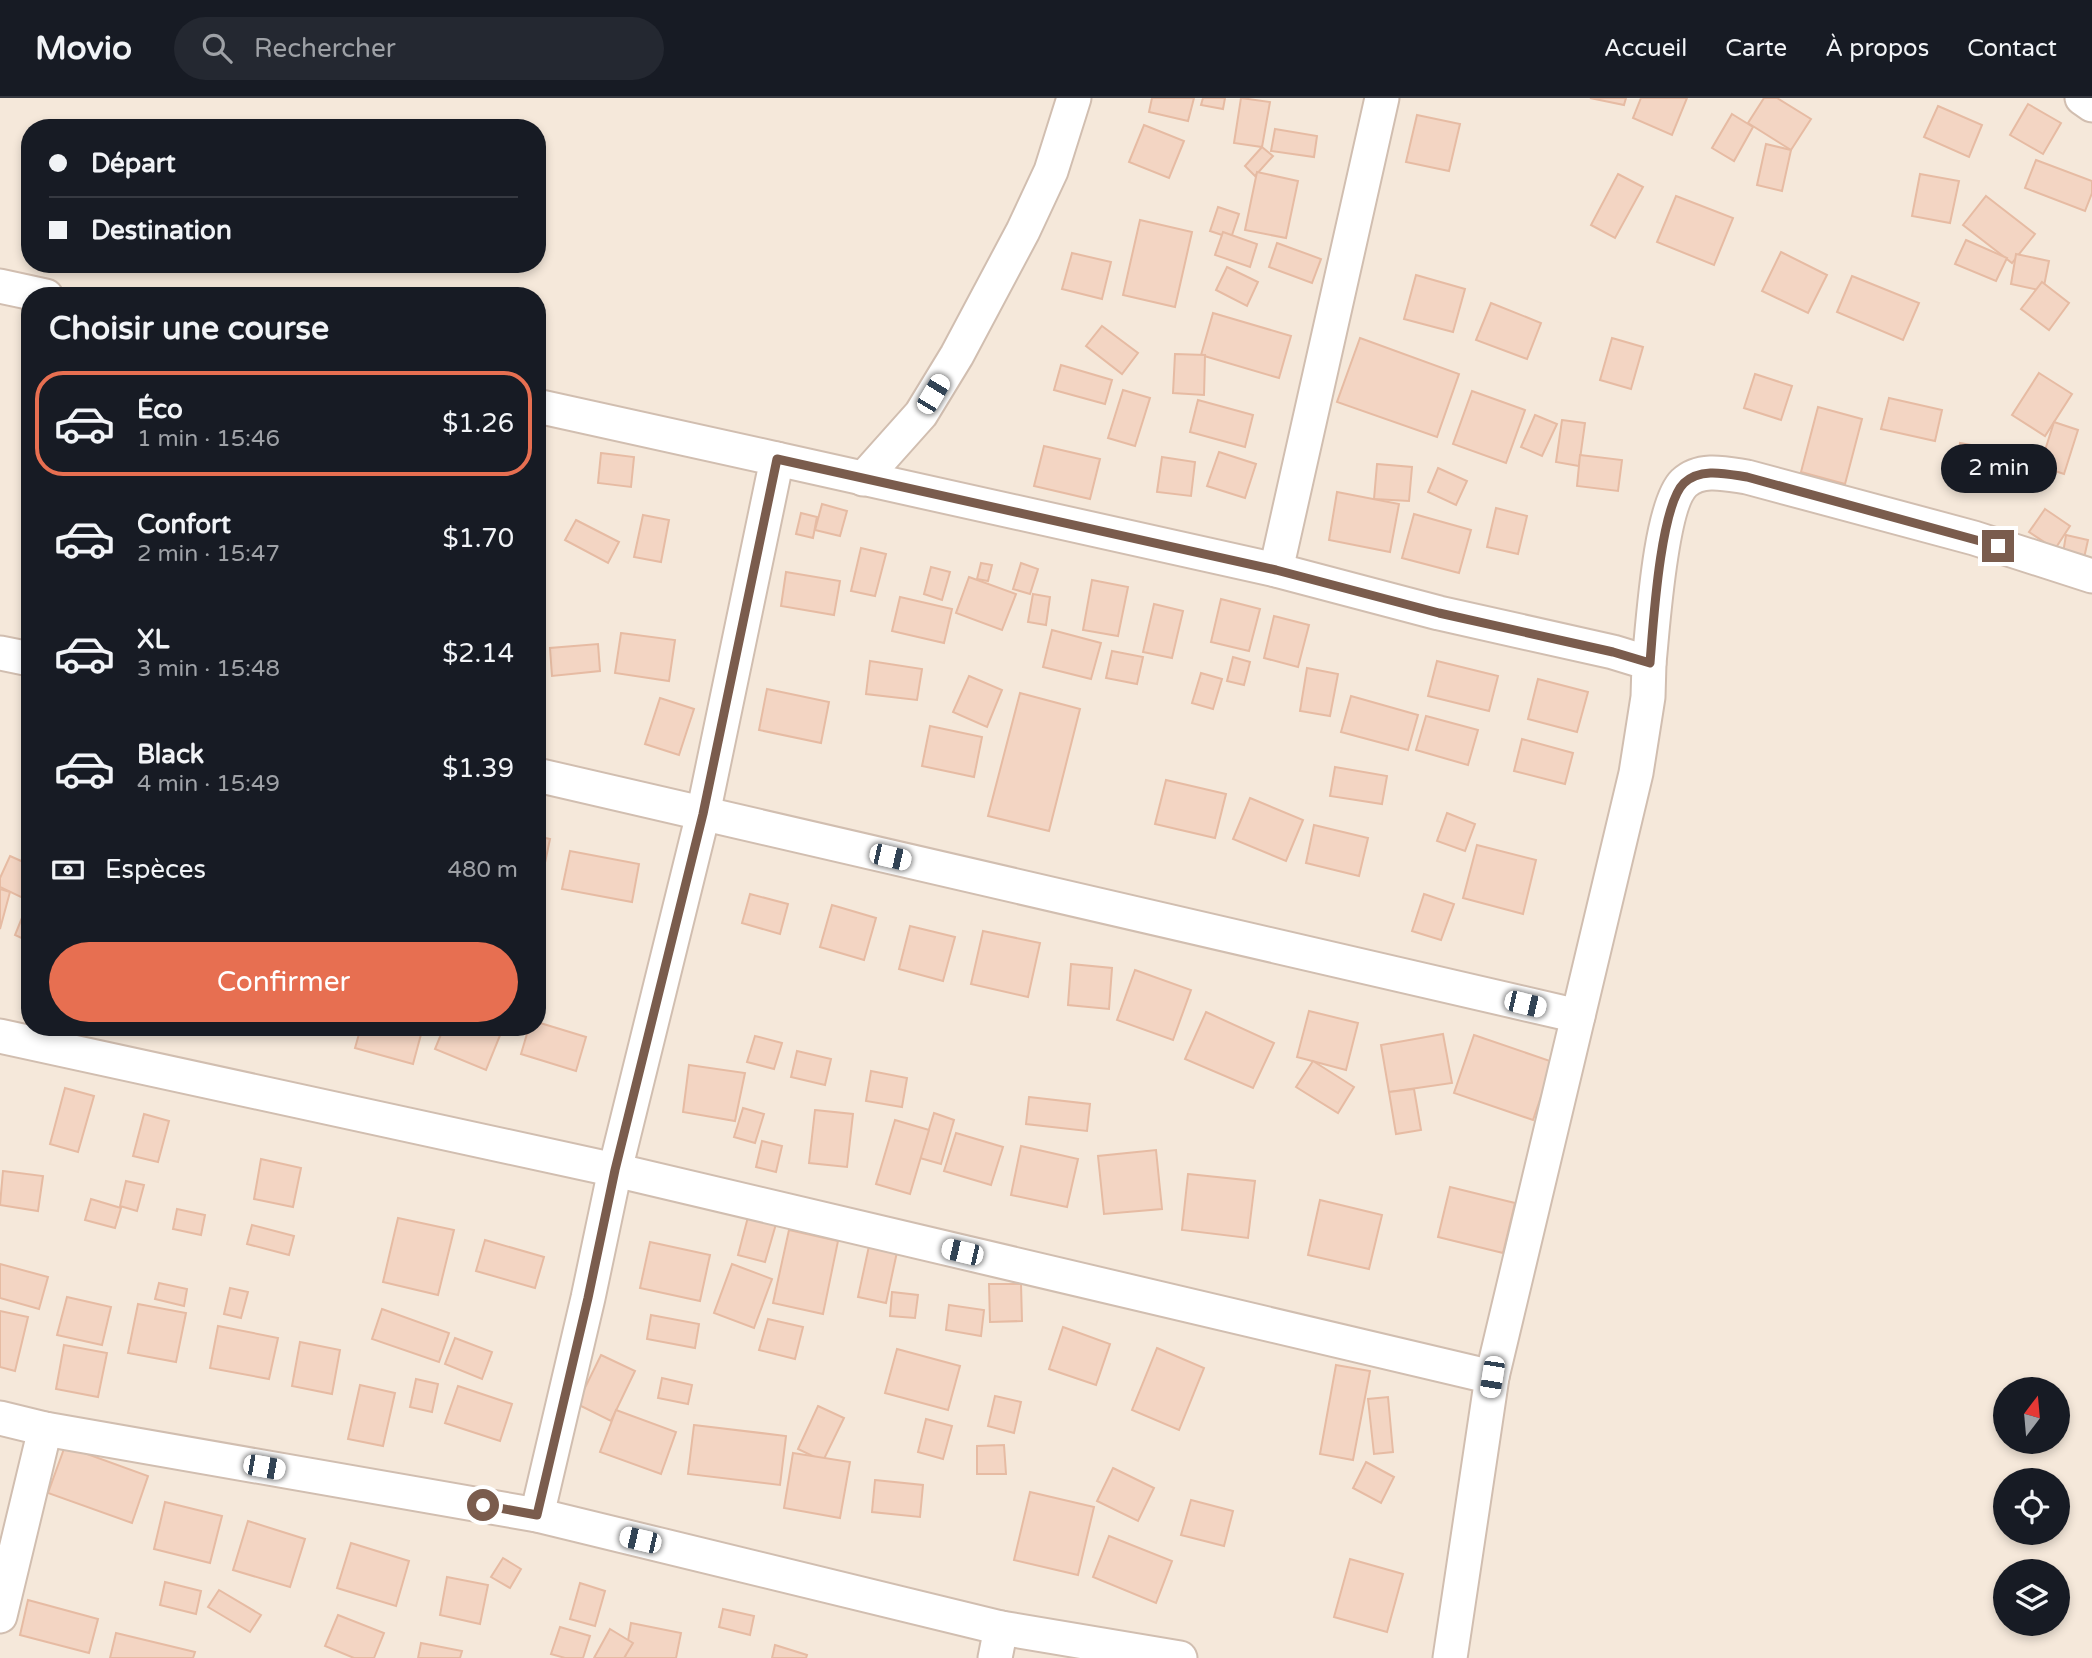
<!DOCTYPE html>
<html lang="fr">
<head>
<meta charset="utf-8">
<style>
  :root { --surface:#171b24; --page:#242831; --text:#f1f3f6; --muted:#9ea1a6; --line:#363941; --accent:#e76f51 }
  body { margin:0; font-family:"Varela Round",sans-serif; background:var(--page); color:var(--text); height:100vh; display:flex; flex-direction:column; font-size:26px; white-space:nowrap }
  * { box-sizing:border-box; margin:0 }
  p { font-size:23px; color:var(--muted) }
  .icon { flex:none; width:38px; height:38px; fill:none; stroke:currentColor; stroke-width:2; stroke-linecap:round; stroke-linejoin:round }
  .map { position:relative; flex:1; overflow:hidden }
  .sheet { position:absolute; left:21px; top:189px; width:525px; height:749px; display:flex; flex-direction:column; background:var(--surface); border-radius:28px; box-shadow:0 4px 10px #0003 }
  .sheet>* { flex:none }
  .banner { position:absolute; left:21px; top:21px; width:525px; height:154px; border-radius:28px; box-shadow:0 4px 10px #0003; display:grid; align-content:center; height:154px; padding:0 28px; background:var(--surface) }
  .needle { width:46px; rotate:16deg }
  .tools { position:absolute; left:1993px; top:1279px; display:grid; gap:14px }
  .tools a { display:grid; place-items:center; width:77px; height:77px; border-radius:50%; background:var(--surface); box-shadow:0 4px 10px #0003; font-size:35px }
  .end { position:absolute; width:32px; height:32px; margin:-16px; border:9px solid #7a5c4d; background:#fff; box-shadow:0 0 0 4px #fff }
  .from { border-radius:50% }
  .bubble { position:absolute; height:49px; border-radius:24px; background:var(--surface); box-shadow:0 4px 10px #0003; font-size:23px; font-weight:600; line-height:49px; text-align:center }
  .car { position:absolute; width:21px; height:42px; margin:-21px -10px; border-radius:9px; box-shadow:0 0 5px 2px #0007; background:linear-gradient(#fff 24%,#345 0 40%,#fff 0 76%,#345 0 86%,#fff 0) }
  .banner b { display:flex; align-items:center; gap:24px; height:66px; font-size:26px }
  .banner b+b { border-top:2px solid var(--line) }
  .banner i { width:18px; height:18px; background:var(--text) }
  ul { padding:0; list-style:none }
  li { display:flex; align-items:center; gap:21px; height:105px; margin:0 14px 10px; padding:0 14px; border:4px solid transparent; border-radius:28px }
  li div { flex:1 }
  li b { display:block; font-size:26px }
  li em { font-style:normal; font-weight:600 }
  li.active { border-color:var(--accent) }
  li>.icon { width:63px; height:63px; stroke-width:1.5 }
  h2 { padding:0 28px; font-size:32px; line-height:84px }
  .pay { display:flex; align-items:center; gap:18px; height:77px; padding:0 28px; font-size:26px }
  .pay p { margin-inline-start:auto }
  .cta { display:flex; gap:14px; margin-top:auto; padding:14px 28px }
  .cta a { flex:1; height:80px; border-radius:42px; background:var(--accent); color:#fff; font-size:28px; font-weight:600; line-height:80px; text-align:center }
  header { display:flex; align-items:center; gap:42px; box-sizing:border-box; height:98px; padding:0 35px; background:var(--surface); border-bottom:2px solid var(--line) }
  header strong { font-size:33px }
  nav { display:flex; gap:38px; margin-inline-start:auto; font-size:24px }
  .search { width:490px; height:63px; background:var(--page); display:flex; align-items:center; gap:18px; box-sizing:border-box; padding:0 24px; border-radius:38px; color:var(--muted); font-size:26px }
  .map>svg:first-child { display:block }
  .residential { fill:#f5e8da; fill-rule:evenodd }
  .building { fill:#f3d5c3; stroke:#e6bba3; stroke-width:2 }
  .lines { fill:none; stroke-linecap:round; stroke-linejoin:round }
  .street-casing { stroke:#d1beb0; stroke-width:37 }
  .street { stroke:#fff; stroke-width:33 }
  .route { stroke:#7a5c4d; stroke-width:9 }
</style>
</head>
<body>
<header>
<strong>Movio</strong>
<div class="search"><svg class="icon" aria-label="search" viewBox="0 0 24 24"><circle cx="10" cy="10" r="6"/><path d="M15 15l6 6"/></svg>Rechercher</div>
<nav><a>Accueil</a><a>Carte</a><a>À propos</a><a>Contact</a></nav>
</header>
<div class="map">
<svg width="2092" height="1560" viewBox="0 0 2092 1560">
  <rect width="100%" height="100%" fill="#fdf6ec"/>
  <path class="residential" d="M0 0H2092V1560H0ZM30 30H537V166H30ZM30 198H537V929H30ZM2006 1292H2058V1344H2006ZM2006 1382H2058V1435H2006ZM2006 1474H2058V1526H2006Z"/>
  <g class="building">
    <path d="M1152 0H1194L1188 23 1149 14Z"/>
    <path d="M1203 0H1225L1223 11 1201 7Z"/>
    <path d="M1241 0 1270 4 1262 49 1234 45Z"/>
    <path d="M1590 0H1626L1624 7Z"/>
    <path d="M1641 0H1687L1672 37 1633 20Z"/>
    <path d="M1764 0H1777L1811 21 1791 52 1748 25Z"/>
    <path d="M2028 6 2061 25 2043 56 2010 37Z"/>
    <path d="M1938 8 1982 27 1969 59 1924 39Z"/>
    <path d="M1732 16 1753 29 1734 63 1712 50Z"/>
    <path d="M1417 17 1460 26 1449 73 1406 64Z"/>
    <path d="M1144 27 1184 43 1169 80 1129 64Z"/>
    <path d="M1275 31 1317 38 1314 59 1271 53Z"/>
    <path d="M1766 46 1791 52 1782 93 1757 87Z"/>
    <path d="M1262 49 1273 58 1255 78 1245 68Z"/>
    <path d="M2036 62 2092 83V95L2085 113 2025 90Z"/>
    <path d="M1257 74 1298 83 1286 140 1245 132Z"/>
    <path d="M1618 76 1643 89 1615 140 1591 127Z"/>
    <path d="M1920 76 1959 83 1950 125 1912 118Z"/>
    <path d="M1676 98 1733 120 1714 167 1657 144Z"/>
    <path d="M1986 98 2035 136 2012 165 1963 127Z"/>
    <path d="M1218 109 1239 116 1231 140 1210 133Z"/>
    <path d="M1140 122 1192 134 1175 209 1123 197Z"/>
    <path d="M1223 134 1257 146 1250 169 1215 157Z"/>
    <path d="M1966 142 2007 160 1996 183 1955 166Z"/>
    <path d="M1277 145 1321 161 1312 185 1269 169Z"/>
    <path d="M1781 154 1827 177 1808 215 1762 193Z"/>
    <path d="M1072 155 1111 164 1102 201 1062 191Z"/>
    <path d="M2016 156 2049 163 2043 193 2011 186Z"/>
    <path d="M1227 169 1258 184 1247 208 1216 192Z"/>
    <path d="M1416 177 1465 191 1453 234 1404 221Z"/>
    <path d="M1852 178 1919 205 1903 242 1837 214Z"/>
    <path d="M2042 184 2069 205 2049 232 2021 211Z"/>
    <path d="M1491 205 1541 225 1527 261 1476 242Z"/>
    <path d="M1213 215 1291 238 1279 280 1201 257Z"/>
    <path d="M1102 228 1138 255 1122 276 1086 248Z"/>
    <path d="M1360 240 1459 276 1437 339 1337 304Z"/>
    <path d="M1612 240 1643 249 1631 291 1600 282Z"/>
    <path d="M1175 256 1205 257 1204 297 1173 295Z"/>
    <path d="M1061 267 1112 282 1105 306 1054 292Z"/>
    <path d="M2039 275 2072 296 2045 338 2012 317Z"/>
    <path d="M1755 276 1792 288 1781 322 1744 310Z"/>
    <path d="M1123 292 1150 300 1135 348 1108 340Z"/>
    <path d="M1472 293 1525 312 1506 365 1453 346Z"/>
    <path d="M1889 300 1942 312 1935 343 1881 331Z"/>
    <path d="M1198 302 1253 317 1245 349 1190 334Z"/>
    <path d="M1818 309 1862 321 1845 386 1801 374Z"/>
    <path d="M1535 317 1557 326 1542 358 1521 349Z"/>
    <path d="M1562 322 1585 325 1579 368 1556 364Z"/>
    <path d="M2054 324 2078 332 2064 376 2040 368Z"/>
    <path d="M1960 345 1999 352 1992 392 1953 385Z"/>
    <path d="M1044 348 1100 361 1090 401 1034 388Z"/>
    <path d="M1219 354 1256 366 1245 400 1207 388Z"/>
    <path d="M601 355 634 359 631 389 598 385Z"/>
    <path d="M1580 357 1622 362 1618 393 1577 388Z"/>
    <path d="M1162 359 1195 364 1191 398 1157 394Z"/>
    <path d="M1377 366 1412 369 1409 403 1374 401Z"/>
    <path d="M1438 370 1467 383 1456 407 1428 394Z"/>
    <path d="M1337 394 1399 406 1390 454 1329 442Z"/>
    <path d="M822 406 847 413 840 438 815 432Z"/>
    <path d="M1496 410 1527 418 1518 456 1487 449Z"/>
    <path d="M2045 411 2070 428 2055 451 2029 434Z"/>
    <path d="M801 415 817 419 813 440 796 436Z"/>
    <path d="M1414 416 1471 432 1459 475 1402 460Z"/>
    <path d="M643 417 669 422 661 464 634 459Z"/>
    <path d="M576 422 619 444 608 465 565 442Z"/>
    <path d="M2066 437 2088 442 2084 460 2063 455Z"/>
    <path d="M861 450 886 456 875 498 851 493Z"/>
    <path d="M981 465 992 467 988 483 977 481Z"/>
    <path d="M1021 465 1038 471 1030 496 1013 491Z"/>
    <path d="M931 469 950 474 942 502 924 496Z"/>
    <path d="M786 474 840 483 834 517 781 508Z"/>
    <path d="M969 479 1016 496 1002 532 956 515Z"/>
    <path d="M1092 482 1128 489 1118 538 1083 532Z"/>
    <path d="M1033 496 1050 499 1046 527 1028 524Z"/>
    <path d="M900 499 952 511 944 545 892 533Z"/>
    <path d="M1221 501 1260 511 1249 553 1211 544Z"/>
    <path d="M1154 506 1183 513 1172 560 1143 554Z"/>
    <path d="M1274 518 1309 527 1298 569 1264 560Z"/>
    <path d="M1052 532 1101 545 1091 581 1043 569Z"/>
    <path d="M621 535 675 542 669 583 615 575Z"/>
    <path d="M598 546 600 573 552 578 550 550Z"/>
    <path d="M1112 553 1143 559 1137 586 1106 580Z"/>
    <path d="M1233 559 1250 564 1244 587 1227 583Z"/>
    <path d="M870 563 922 571 917 602 866 596Z"/>
    <path d="M1437 563 1498 578 1489 613 1428 598Z"/>
    <path d="M1307 570 1338 576 1330 618 1300 613Z"/>
    <path d="M1201 575 1222 581 1213 611 1192 605Z"/>
    <path d="M969 578 1002 592 987 629 953 614Z"/>
    <path d="M1538 581 1588 594 1577 634 1528 621Z"/>
    <path d="M767 591 829 604 821 645 759 632Z"/>
    <path d="M1020 595 1080 611 1049 733 988 718Z"/>
    <path d="M1351 598 1418 617 1408 652 1341 634Z"/>
    <path d="M660 600 694 611 679 657 645 646Z"/>
    <path d="M1426 618 1478 632 1468 667 1416 652Z"/>
    <path d="M930 628 982 639 974 679 922 668Z"/>
    <path d="M1522 641 1573 655 1565 686 1514 673Z"/>
    <path d="M1335 669 1387 678 1382 706 1330 698Z"/>
    <path d="M1166 682 1226 696 1215 740 1155 726Z"/>
    <path d="M1250 700 1303 722 1286 763 1233 741Z"/>
    <path d="M1447 715 1475 726 1465 753 1437 743Z"/>
    <path d="M1314 727 1368 740 1359 778 1306 765Z"/>
    <path d="M537 738 550 741 538 798H537Z"/>
    <path d="M1477 747 1536 762 1523 816 1463 800Z"/>
    <path d="M570 753 639 766 632 804 562 791Z"/>
    <path d="M10 758 30 767V789L25 801 0 789V780Z"/>
    <path d="M0 791 10 794 0 831Z"/>
    <path d="M750 796 788 806 780 836 742 825Z"/>
    <path d="M1424 796 1454 806 1441 842 1412 833Z"/>
    <path d="M30 800V844L15 837Z"/>
    <path d="M832 807 876 820 864 862 820 849Z"/>
    <path d="M910 828 955 839 943 883 899 871Z"/>
    <path d="M983 833 1040 845 1028 899 971 886Z"/>
    <path d="M1071 866 1112 870 1109 911 1068 907Z"/>
    <path d="M1135 872 1191 892 1173 942 1117 922Z"/>
    <path d="M1309 913 1358 925 1346 972 1297 959Z"/>
    <path d="M1206 914 1274 945 1253 990 1185 961Z"/>
    <path d="M537 924 586 939 576 973 521 956 529 929H537Z"/>
    <path d="M361 929H423L413 966 355 950Z"/>
    <path d="M444 929 503 930 486 972 435 951Z"/>
    <path d="M1443 936 1452 985 1389 994 1381 947Z"/>
    <path d="M1474 937 1553 964 1533 1022 1454 995Z"/>
    <path d="M755 938 782 945 774 971 747 964Z"/>
    <path d="M797 953 831 961 825 987 791 979Z"/>
    <path d="M1313 963 1354 989 1338 1015 1296 989Z"/>
    <path d="M689 967 745 975 735 1023 683 1014Z"/>
    <path d="M871 973 907 980 902 1009 866 1003Z"/>
    <path d="M65 990 94 998 78 1054 50 1046Z"/>
    <path d="M1414 991 1421 1032 1396 1036 1389 994Z"/>
    <path d="M1029 999 1090 1006 1087 1033 1026 1026Z"/>
    <path d="M743 1010 764 1016 755 1045 734 1039Z"/>
    <path d="M815 1012 853 1016 847 1069 809 1065Z"/>
    <path d="M934 1015 954 1022 941 1066 920 1060Z"/>
    <path d="M144 1016 169 1023 158 1064 133 1058Z"/>
    <path d="M895 1022 929 1032 910 1096 876 1086Z"/>
    <path d="M956 1035 1003 1049 991 1087 944 1073Z"/>
    <path d="M762 1043 782 1048 776 1074 756 1069Z"/>
    <path d="M1021 1048 1078 1061 1067 1109 1011 1097Z"/>
    <path d="M1156 1052 1162 1111 1104 1116 1098 1058Z"/>
    <path d="M261 1061 301 1070 293 1109 254 1101Z"/>
    <path d="M3 1073 43 1078 38 1113 0 1107Z"/>
    <path d="M1188 1076 1255 1083 1248 1140 1182 1132Z"/>
    <path d="M126 1083 144 1087 137 1113 120 1108Z"/>
    <path d="M1450 1089 1515 1105 1503 1155 1438 1139Z"/>
    <path d="M91 1101 121 1110 115 1130 85 1122Z"/>
    <path d="M1320 1102 1382 1117 1369 1171 1308 1157Z"/>
    <path d="M177 1111 205 1117 201 1137 173 1131Z"/>
    <path d="M748 1119 776 1126 765 1164 738 1157Z"/>
    <path d="M398 1120 454 1132 438 1197 383 1184Z"/>
    <path d="M252 1127 294 1138 289 1157 247 1146Z"/>
    <path d="M789 1132 838 1143 823 1216 773 1205Z"/>
    <path d="M485 1142 544 1159 535 1190 476 1173Z"/>
    <path d="M650 1144 710 1157 700 1203 640 1190Z"/>
    <path d="M869 1148 897 1154 886 1205 858 1199Z"/>
    <path d="M0 1166 48 1179 39 1211 0 1200Z"/>
    <path d="M732 1166 772 1181 754 1230 714 1215Z"/>
    <path d="M159 1185 187 1191 184 1208 155 1201Z"/>
    <path d="M989 1186H1021L1022 1223 990 1224Z"/>
    <path d="M230 1190 248 1194 241 1220 224 1216Z"/>
    <path d="M892 1194 918 1197 915 1220 890 1218Z"/>
    <path d="M67 1199 111 1209 102 1247 57 1237Z"/>
    <path d="M138 1206 186 1215 176 1264 128 1255Z"/>
    <path d="M949 1207 984 1212 981 1238 946 1232Z"/>
    <path d="M382 1211 449 1235 439 1264 372 1241Z"/>
    <path d="M0 1213 28 1219 15 1273 0 1269Z"/>
    <path d="M651 1217 699 1226 695 1250 647 1241Z"/>
    <path d="M768 1221 803 1229 795 1261 759 1252Z"/>
    <path d="M218 1228 278 1240 269 1281 210 1270Z"/>
    <path d="M1063 1229 1110 1246 1096 1287 1049 1271Z"/>
    <path d="M455 1240 492 1254 482 1281 445 1266Z"/>
    <path d="M300 1244 340 1252 332 1296 292 1288Z"/>
    <path d="M64 1247 107 1255 98 1299 56 1291Z"/>
    <path d="M1157 1250 1204 1270 1179 1332 1132 1312Z"/>
    <path d="M897 1251 960 1268 948 1312 885 1295Z"/>
    <path d="M601 1257 635 1273 611 1323 577 1306Z"/>
    <path d="M1336 1267 1370 1273 1353 1362 1320 1356Z"/>
    <path d="M662 1280 692 1287 688 1306 658 1300Z"/>
    <path d="M416 1281 438 1286 432 1314 410 1309Z"/>
    <path d="M360 1287 395 1295 383 1348 348 1341Z"/>
    <path d="M458 1288 512 1306 500 1343 445 1325Z"/>
    <path d="M995 1298 1021 1304 1014 1335 988 1328Z"/>
    <path d="M1388 1299 1393 1354 1374 1356 1368 1301Z"/>
    <path d="M818 1308 844 1320 823 1363 798 1351Z"/>
    <path d="M616 1312 676 1334 661 1376 600 1354Z"/>
    <path d="M926 1321 952 1328 943 1361 918 1354Z"/>
    <path d="M694 1327 786 1338 780 1387 688 1376Z"/>
    <path d="M1004 1347 1006 1376H977V1348Z"/>
    <path d="M65 1348 148 1378 132 1425 48 1395Z"/>
    <path d="M793 1355 850 1364 840 1420 784 1410Z"/>
    <path d="M1366 1364 1394 1379 1381 1405 1353 1390Z"/>
    <path d="M1113 1370 1154 1390 1138 1423 1097 1403Z"/>
    <path d="M875 1382 923 1387 920 1419 872 1414Z"/>
    <path d="M1030 1394 1094 1409 1078 1477 1014 1462Z"/>
    <path d="M1191 1402 1233 1413 1224 1448 1181 1437Z"/>
    <path d="M165 1404 222 1418 210 1465 154 1451Z"/>
    <path d="M248 1423 305 1441 290 1489 233 1472Z"/>
    <path d="M1109 1438 1172 1463 1156 1505 1093 1479Z"/>
    <path d="M351 1445 409 1463 396 1508 337 1490Z"/>
    <path d="M503 1460 521 1471 510 1490 491 1479Z"/>
    <path d="M1350 1461 1403 1476 1387 1534 1334 1519Z"/>
    <path d="M447 1479 488 1487 480 1526 440 1517Z"/>
    <path d="M165 1484 201 1493 196 1516 160 1507Z"/>
    <path d="M580 1485 605 1493 595 1528 570 1521Z"/>
    <path d="M219 1492 261 1517 250 1534 208 1509Z"/>
    <path d="M28 1502 98 1521 89 1555 20 1537Z"/>
    <path d="M723 1511 754 1518 750 1537 719 1529Z"/>
    <path d="M338 1517 384 1535 374 1560H354L325 1548Z"/>
    <path d="M631 1525 681 1535 676 1560H625Z"/>
    <path d="M560 1529 590 1538 583 1560H565L551 1556Z"/>
    <path d="M610 1531 633 1545 624 1560H594Z"/>
    <path d="M116 1535 195 1554 193 1560H110Z"/>
    <path d="M421 1545 462 1553 460 1560H418Z"/>
    <path d="M775 1547 807 1557 806 1560H772Z"/>
  </g>
  <g class="lines">
    <g class="street-casing">
      <g id="street">
        <path d="M2082 0 2092 7"/>
        <path d="M0 188 46 198"/>
        <path d="M537 308 777 361 703 716 615 1072 588 1200 537 1417"/>
        <path d="M777 361 1276 472 1439 515 1613 554 1649 565 1648 599 1636 675 1492 1279 1450 1560"/>
        <path d="M863 381 921 316 957 257 1023 133 1051 73 1074 0"/>
        <path d="M1276 472 1382 0"/>
        <path d="M0 555 30 561"/>
        <path d="M1649 565C1653 528 1660 408 1684 385 1701 369 1727 376 1747 379L1974 440 2092 478"/>
        <path d="M537 677 1578 918"/>
        <path d="M0 938 615 1072 1492 1279"/>
        <path d="M0 1320 45 1331 537 1417 1001 1530 1180 1560"/>
        <path d="M0 1518 45 1331"/>
        <path d="M995 1560 1001 1530"/>
      </g>
    </g>
    <use href="#street" class="street"/>
  </g>
  <g class="lines">
    <path class="route" d="M483 1407 537 1417 588 1200 615 1072 703 716 777 361 1276 472 1439 515 1613 554 1650 565C1653 529 1660 408 1684 385 1701 369 1727 376 1747 379L1998 448"/>
  </g>
</svg>
<div class="tools">
<a><svg class="needle" viewBox="-14 -14 28 28"><path d="M0-13l5 13h-10z" fill="#e53935"/><path d="M0 13l5-13h-10z" fill="#9ea1a6"/></svg></a>
<a><svg class="icon" aria-label="locate" viewBox="0 0 24 24"><circle cx="12" cy="12" r="6"/><path d="M12 2v4M12 18v4M2 12h4M18 12h4"/></svg></a>
<a><svg class="icon" aria-label="layers" viewBox="0 0 24 24"><path d="M12 4l9 5-9 5-9-5zM3 14l9 5 9-5"/></svg></a>
</div>
<i class="end from" style="left:483px;top:1407px"></i>
<i class="end" style="left:1998px;top:448px"></i>
<div class="bubble" style="left:1941px;top:346px;width:116px">2 min</div>
<i class="car" style="left:933px;top:296px;rotate:31deg"></i>
<i class="car" style="left:890px;top:759px;rotate:103deg"></i>
<i class="car" style="left:1525px;top:906px;rotate:103deg"></i>
<i class="car" style="left:962px;top:1154px;rotate:283deg"></i>
<i class="car" style="left:1492px;top:1279px;rotate:189deg"></i>
<i class="car" style="left:264px;top:1369px;rotate:100deg"></i>
<i class="car" style="left:640px;top:1442px;rotate:283deg"></i>
<div class="banner">
<b><i class="from"></i>Départ</b>
<b><i></i>Destination</b>
</div>
<section class="sheet">
<h2>Choisir une course</h2>
<ul>
<li class="active"><svg class="icon" aria-label="car" viewBox="0 0 24 24"><path d="M5 17H2v-5l4-1 3-4h7l3 4 3 1v5h-3M9 17h6M6 11h13"/><circle cx="7" cy="17" r="2"/><circle cx="17" cy="17" r="2"/></svg><div><b>Éco</b><p>1 min · 15:46</p></div><em>$1.26</em></li>
<li><svg class="icon" aria-label="car" viewBox="0 0 24 24"><path d="M5 17H2v-5l4-1 3-4h7l3 4 3 1v5h-3M9 17h6M6 11h13"/><circle cx="7" cy="17" r="2"/><circle cx="17" cy="17" r="2"/></svg><div><b>Confort</b><p>2 min · 15:47</p></div><em>$1.70</em></li>
<li><svg class="icon" aria-label="car" viewBox="0 0 24 24"><path d="M5 17H2v-5l4-1 3-4h7l3 4 3 1v5h-3M9 17h6M6 11h13"/><circle cx="7" cy="17" r="2"/><circle cx="17" cy="17" r="2"/></svg><div><b>XL</b><p>3 min · 15:48</p></div><em>$2.14</em></li>
<li><svg class="icon" aria-label="car" viewBox="0 0 24 24"><path d="M5 17H2v-5l4-1 3-4h7l3 4 3 1v5h-3M9 17h6M6 11h13"/><circle cx="7" cy="17" r="2"/><circle cx="17" cy="17" r="2"/></svg><div><b>Black</b><p>4 min · 15:49</p></div><em>$1.39</em></li>
</ul>
<div class="pay"><svg class="icon" aria-label="cash" viewBox="0 0 24 24"><path d="M3 7h18v10H3z"/><circle cx="12" cy="12" r="2"/></svg>Espèces<p>480 m</p></div>
<div class="cta"><a>Confirmer</a></div>
</section>
</div>
</body>
</html>
